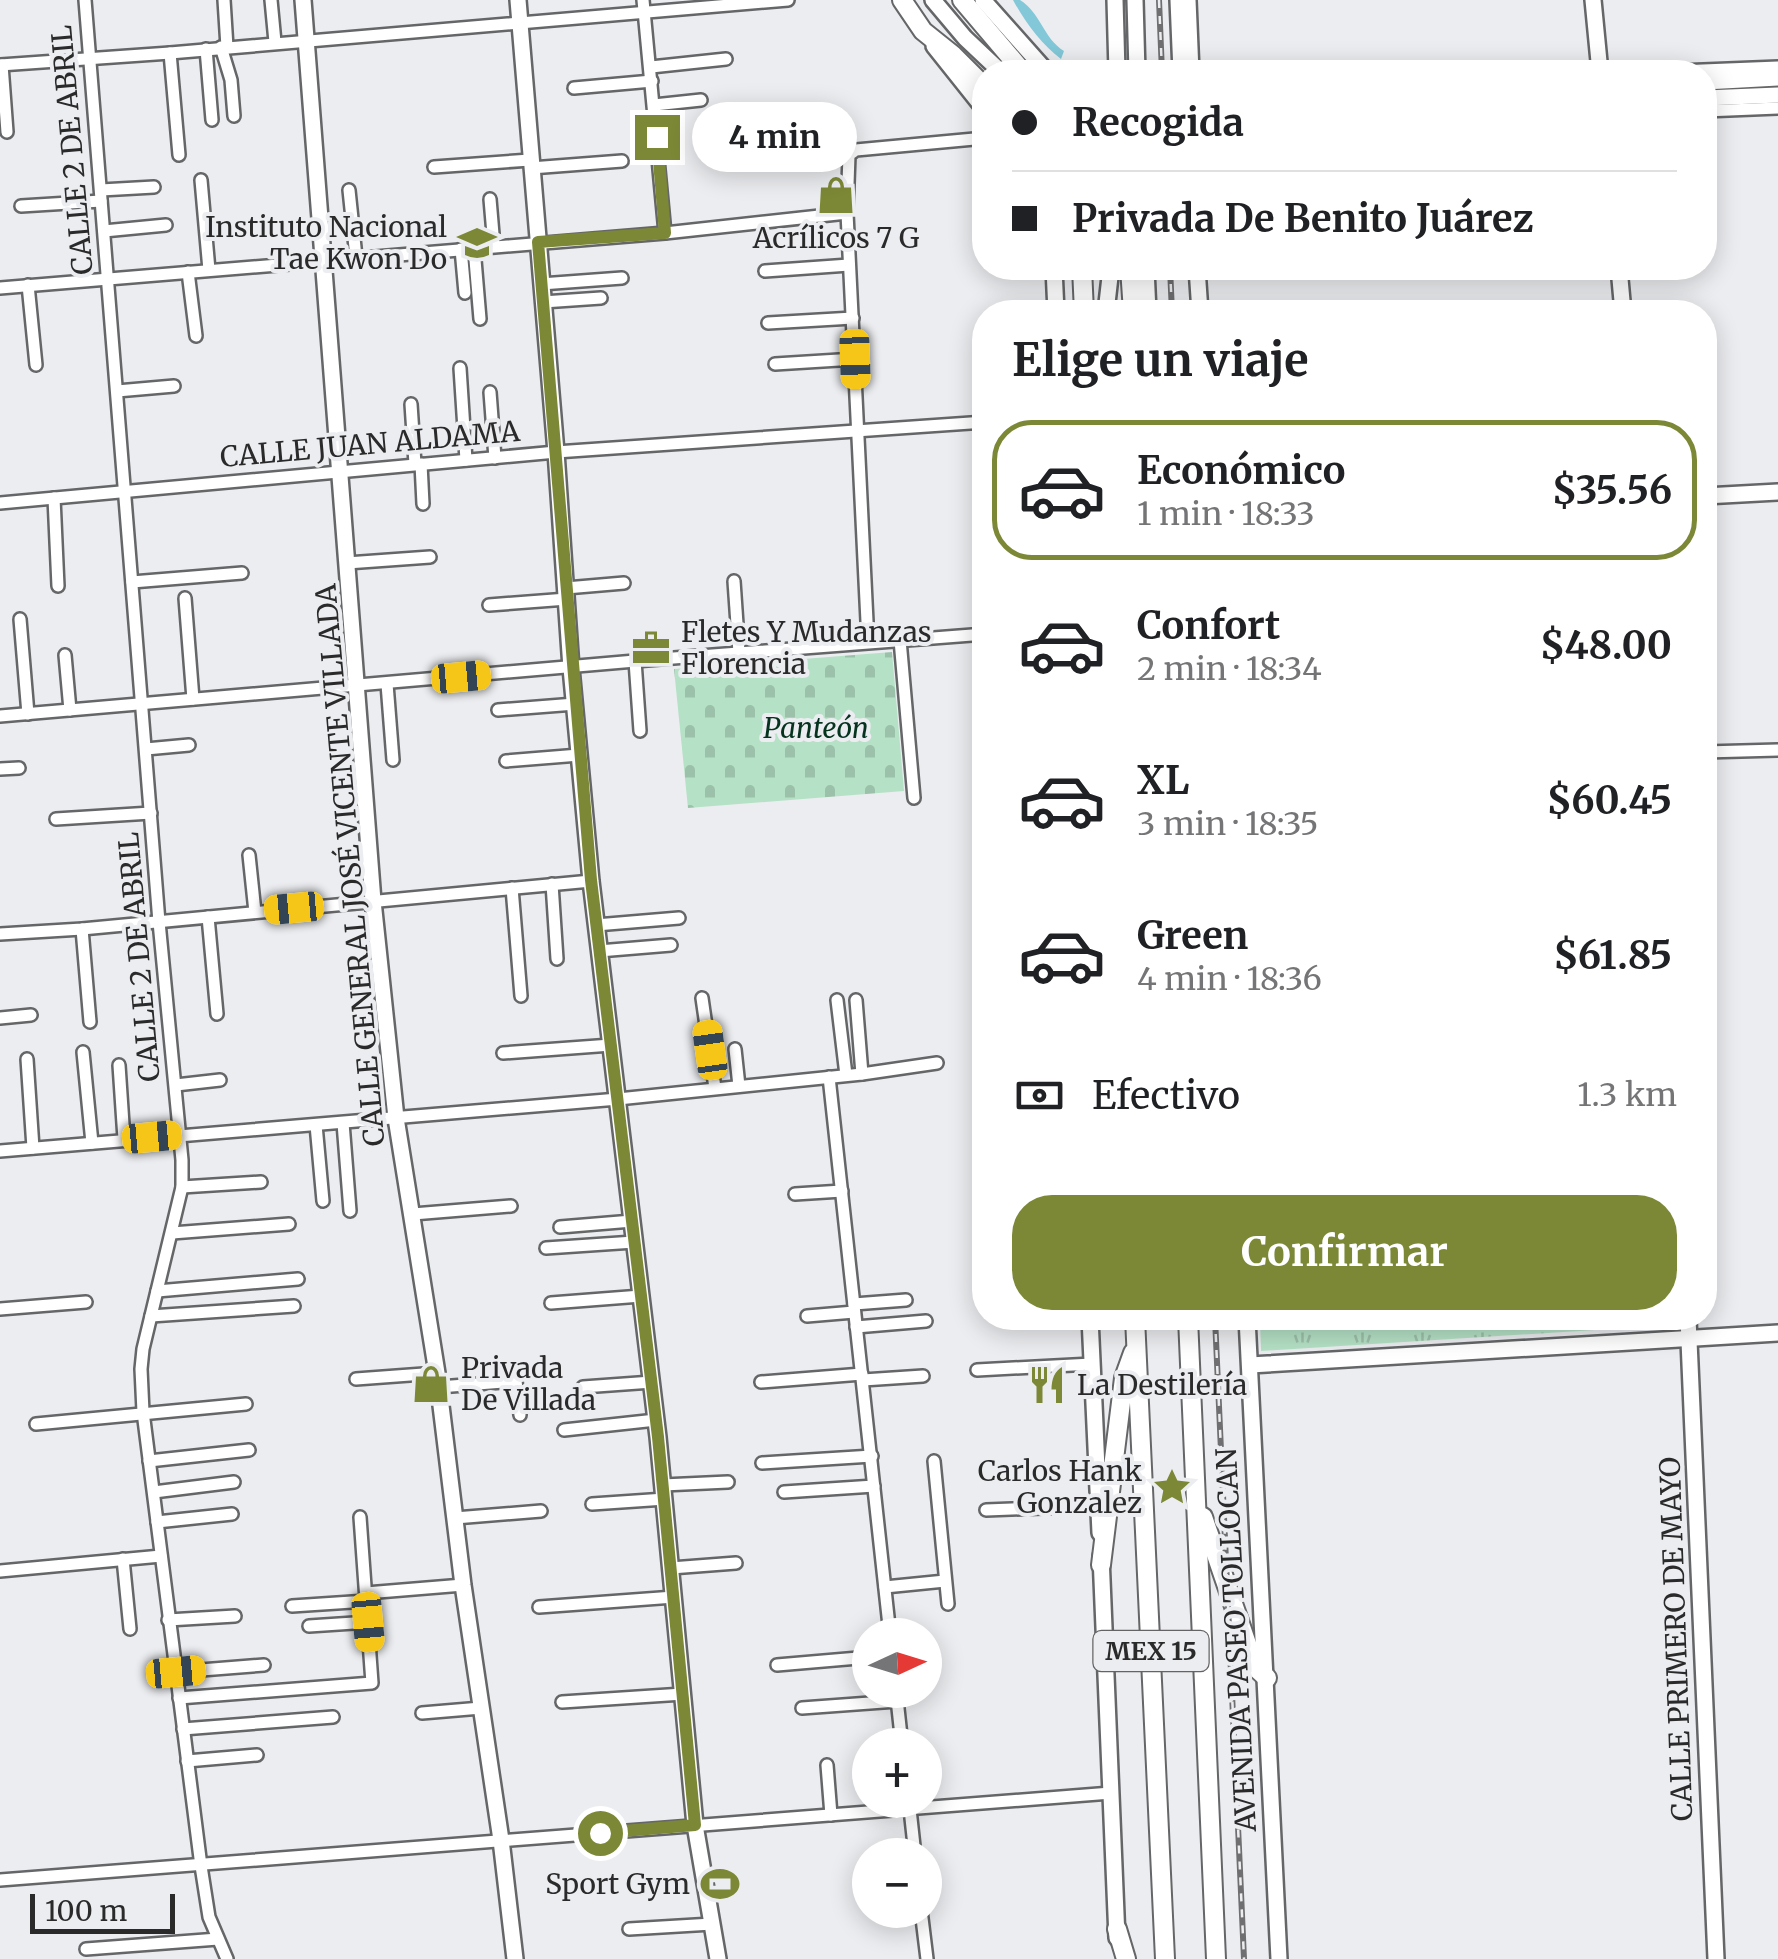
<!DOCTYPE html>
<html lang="es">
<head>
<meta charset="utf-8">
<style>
  :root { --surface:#fff; --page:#f2f2f2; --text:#202124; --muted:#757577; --line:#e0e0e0; --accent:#7c8836 }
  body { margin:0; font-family:Merriweather,serif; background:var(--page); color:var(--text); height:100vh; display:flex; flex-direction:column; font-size:38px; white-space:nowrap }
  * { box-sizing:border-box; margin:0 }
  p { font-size:32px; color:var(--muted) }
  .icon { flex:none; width:55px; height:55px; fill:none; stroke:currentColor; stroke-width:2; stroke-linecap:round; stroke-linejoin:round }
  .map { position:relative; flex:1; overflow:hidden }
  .panel { position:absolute; left:972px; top:300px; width:745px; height:1030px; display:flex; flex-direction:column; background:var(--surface); border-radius:40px; box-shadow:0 5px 25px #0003 }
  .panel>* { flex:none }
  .guide { position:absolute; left:972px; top:60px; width:745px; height:220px; border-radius:40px; box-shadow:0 5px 25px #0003; display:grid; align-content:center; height:220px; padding:0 40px; background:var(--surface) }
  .needle { width:65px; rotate:86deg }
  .fabs { position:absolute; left:852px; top:1618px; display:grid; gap:20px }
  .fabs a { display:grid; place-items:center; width:90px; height:90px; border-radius:50%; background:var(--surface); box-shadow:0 5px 25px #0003; font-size:50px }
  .scale { position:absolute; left:30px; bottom:25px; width:145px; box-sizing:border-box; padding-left:10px; border:5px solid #2a2a2b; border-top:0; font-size:28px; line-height:35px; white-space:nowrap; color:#2a2a2b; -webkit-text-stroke:8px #ecedf0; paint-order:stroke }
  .end { position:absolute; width:45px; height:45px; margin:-22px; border:12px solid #7c8836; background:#fff; box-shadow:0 0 0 5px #fff }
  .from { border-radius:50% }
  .bubble { position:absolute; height:70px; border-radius:35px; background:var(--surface); box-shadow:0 5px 25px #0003; font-size:32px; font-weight:700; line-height:70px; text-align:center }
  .car { position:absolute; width:30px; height:60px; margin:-30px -15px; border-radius:12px; box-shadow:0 0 8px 2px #0007; background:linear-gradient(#f5c518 24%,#345 0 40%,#f5c518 0 76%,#345 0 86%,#f5c518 0) }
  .guide b { display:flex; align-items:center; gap:35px; height:95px; font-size:38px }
  .guide b+b { border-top:2px solid var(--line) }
  .guide i { width:25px; height:25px; background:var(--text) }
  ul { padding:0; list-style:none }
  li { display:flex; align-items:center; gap:30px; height:140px; margin:0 20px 15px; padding:0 20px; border:5px solid transparent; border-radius:40px }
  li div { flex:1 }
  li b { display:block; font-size:38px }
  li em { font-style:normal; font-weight:700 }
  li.on { border-color:var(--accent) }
  li>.icon { width:90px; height:90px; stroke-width:1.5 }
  h2 { padding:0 40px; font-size:45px; line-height:120px }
  .pay { display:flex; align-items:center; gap:25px; height:110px; padding:0 40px; font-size:38px }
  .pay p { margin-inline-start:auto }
  .action { display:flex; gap:20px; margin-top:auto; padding:20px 40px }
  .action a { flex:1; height:115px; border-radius:40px; background:var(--accent); color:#fff; font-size:40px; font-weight:700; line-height:115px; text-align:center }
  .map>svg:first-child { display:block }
  .grass { fill:url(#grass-tufts) }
  .cemetery { fill:url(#cemetery-stones) }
  .water { fill:#82c8d8 }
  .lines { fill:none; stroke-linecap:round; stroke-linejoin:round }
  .minor-casing { stroke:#656668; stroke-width:16 }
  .major-casing { stroke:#656668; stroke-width:20 }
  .highway-casing { stroke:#656668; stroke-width:22 }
  .minor { stroke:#fff; stroke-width:11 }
  .major { stroke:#fff; stroke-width:15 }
  .highway { stroke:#fff; stroke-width:18 }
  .rail-casing { stroke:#6f6f71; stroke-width:6 }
  .rail { stroke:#ecedf0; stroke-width:2.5; stroke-dasharray:8; stroke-linecap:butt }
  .route { stroke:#7c8836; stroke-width:12 }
  .labels { text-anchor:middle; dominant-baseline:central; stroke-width:8; stroke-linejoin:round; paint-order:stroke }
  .shield { fill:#ecedf0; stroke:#646466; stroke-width:2.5 }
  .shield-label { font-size:25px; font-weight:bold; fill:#2a2a2b }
  .street-label { font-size:28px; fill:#2a2a2b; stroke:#ecedf0 }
  .poi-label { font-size:28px; fill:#2a2a2b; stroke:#ecedf0; text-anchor:end }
  .park-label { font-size:28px; font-style:italic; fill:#05331e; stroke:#ecedf0 }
</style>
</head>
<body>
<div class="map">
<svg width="1778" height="1959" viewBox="0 0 1778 1959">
  <defs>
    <pattern id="grass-tufts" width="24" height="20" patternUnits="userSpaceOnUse" patternTransform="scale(2.5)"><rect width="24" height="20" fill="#b5e1c6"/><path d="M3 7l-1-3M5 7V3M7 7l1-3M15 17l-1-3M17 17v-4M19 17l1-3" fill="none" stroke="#9cc1aa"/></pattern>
    <pattern id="cemetery-stones" width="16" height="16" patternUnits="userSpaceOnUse" patternTransform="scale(2.5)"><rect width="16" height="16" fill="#b5e1c6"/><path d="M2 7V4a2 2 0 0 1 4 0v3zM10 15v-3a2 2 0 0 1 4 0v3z" fill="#9cc1aa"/></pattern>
  </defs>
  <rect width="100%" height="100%" fill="#ecedf0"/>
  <path class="grass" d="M1260 1318H1674V1325L1261 1351Z"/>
  <path class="cemetery" d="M892 652 904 791 688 808 674 669Z"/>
  <path class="water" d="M1013 0H1020C1041 13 1043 38 1064 51L1061 59C1041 44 1025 22 1013 0Z"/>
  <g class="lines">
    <g class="minor-casing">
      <g id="minor">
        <path d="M85 0 159 922 182 1160V1187L143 1349 141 1369 143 1412 201 1866 209 1917 227 1959"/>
        <path d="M224 0 227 47"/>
        <path d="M271 0 275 42"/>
        <path d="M643 0 665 233"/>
        <path d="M1190 0 1193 72"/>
        <path d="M221 47 231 80 234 116"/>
        <path d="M206 49 212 120"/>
        <path d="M170 53 179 155"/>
        <path d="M0 65 170 53 788 0"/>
        <path d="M2 65 7 132"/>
        <path d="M651 67 726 59"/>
        <path d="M1653 72 1778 67"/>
        <path d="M574 88 652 81"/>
        <path d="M654 105 701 100"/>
        <path d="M1705 111 1778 108"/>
        <path d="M434 167 530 160"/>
        <path d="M531 168 622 161"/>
        <path d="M201 180 209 270"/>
        <path d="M101 190 154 187"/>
        <path d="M349 190 356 257"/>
        <path d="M490 199 494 246"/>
        <path d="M21 206 101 201"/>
        <path d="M104 231 166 225"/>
        <path d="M474 248 480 319"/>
        <path d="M461 249 465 293"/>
        <path d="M765 271 849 265"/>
        <path d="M188 272 196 336"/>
        <path d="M541 284 622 278"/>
        <path d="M28 285 36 365"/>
        <path d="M0 288 665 233 847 213"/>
        <path d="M543 302 601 298"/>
        <path d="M768 323 853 318"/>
        <path d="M775 364 855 359"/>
        <path d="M460 368 466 460"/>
        <path d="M117 391 174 386"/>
        <path d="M490 392 495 458"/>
        <path d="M411 404 415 464"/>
        <path d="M421 464 423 504"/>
        <path d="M54 498 58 586"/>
        <path d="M0 503 556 452 985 422"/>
        <path d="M347 563 430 557"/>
        <path d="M734 581 739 653"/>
        <path d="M132 582 242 573"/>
        <path d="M566 588 624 583"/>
        <path d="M185 598 193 699"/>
        <path d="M489 605 567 599"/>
        <path d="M20 619 28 714"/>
        <path d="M900 640 914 798"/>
        <path d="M868 642 847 213 849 155 856 150 985 138"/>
        <path d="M65 655 70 710"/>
        <path d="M635 661 640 731"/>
        <path d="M387 684 393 760"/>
        <path d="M498 710 575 704"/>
        <path d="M0 716 635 661 985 634"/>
        <path d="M146 749 189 745"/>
        <path d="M1705 752 1778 750"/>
        <path d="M506 761 579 755"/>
        <path d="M0 769 19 768"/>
        <path d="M56 819 151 813"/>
        <path d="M249 855 255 912"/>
        <path d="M552 884 557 959"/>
        <path d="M512 888 521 996"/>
        <path d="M208 917 217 1014"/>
        <path d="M596 925 679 918"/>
        <path d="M82 929 90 1022"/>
        <path d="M0 934 82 929 591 881"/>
        <path d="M599 951 671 945"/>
        <path d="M702 998 715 1088"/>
        <path d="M837 1000 846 1075"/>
        <path d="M856 1000 862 1074"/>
        <path d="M0 1018 31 1015"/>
        <path d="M735 1049 739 1086"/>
        <path d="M83 1052 92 1143"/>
        <path d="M503 1053 611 1045"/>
        <path d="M27 1059 33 1148"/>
        <path d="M119 1065 124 1139"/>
        <path d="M829 1077 890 1635"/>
        <path d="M176 1085 220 1080"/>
        <path d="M343 1123 350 1211"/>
        <path d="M316 1125 323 1201"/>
        <path d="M0 1151 618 1099 862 1074 937 1063"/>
        <path d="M182 1187 261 1182"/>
        <path d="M795 1194 842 1191"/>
        <path d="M413 1214 511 1206"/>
        <path d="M560 1227 632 1221"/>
        <path d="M172 1233 289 1224"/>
        <path d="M546 1248 634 1242"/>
        <path d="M157 1291 298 1279"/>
        <path d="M551 1303 641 1296"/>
        <path d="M854 1304 906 1300"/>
        <path d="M0 1309 86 1302"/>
        <path d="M151 1316 294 1306"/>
        <path d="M807 1316 854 1312"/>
        <path d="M856 1327 926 1321"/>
        <path d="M977 1370 1092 1364"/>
        <path d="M356 1379 437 1373"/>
        <path d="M863 1380 923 1376"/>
        <path d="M761 1382 862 1374"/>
        <path d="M439 1387 516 1381 520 1415"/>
        <path d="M583 1387 652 1382"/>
        <path d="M36 1424 246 1404"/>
        <path d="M564 1430 656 1420"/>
        <path d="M149 1461 249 1450"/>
        <path d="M934 1461 948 1604"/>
        <path d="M762 1463 872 1456"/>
        <path d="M663 1485 728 1482"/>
        <path d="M154 1492 234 1482"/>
        <path d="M784 1492 874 1486"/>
        <path d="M592 1504 665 1499"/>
        <path d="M986 1510 1098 1506"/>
        <path d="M455 1518 541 1511"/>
        <path d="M157 1522 232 1514"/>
        <path d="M123 1559 130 1629"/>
        <path d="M671 1568 736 1563"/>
        <path d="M0 1571 161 1556"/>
        <path d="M885 1587 945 1581"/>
        <path d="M366 1593 463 1585"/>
        <path d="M292 1606 367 1601"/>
        <path d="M539 1607 674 1597"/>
        <path d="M168 1620 235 1616"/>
        <path d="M309 1626 369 1622"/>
        <path d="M777 1665 870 1657"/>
        <path d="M176 1672 264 1665"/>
        <path d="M896 1690 902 1745"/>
        <path d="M179 1698 372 1683 360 1517"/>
        <path d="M562 1702 683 1694"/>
        <path d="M802 1708 897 1701"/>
        <path d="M422 1713 481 1708"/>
        <path d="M183 1729 333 1717"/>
        <path d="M187 1761 257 1755"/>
        <path d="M827 1765 831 1815"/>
        <path d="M909 1800 915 1855"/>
        <path d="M0 1880 1111 1793"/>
        <path d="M921 1910 927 1959"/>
        <path d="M629 1929 712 1924"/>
        <path d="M86 1949 218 1939"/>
      </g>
    </g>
    <g class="major-casing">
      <g id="major">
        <path d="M303 0 373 901 396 1118 437 1373 463 1585 501 1840 515 1959"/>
        <path d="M518 0 556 452 571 668 591 881 658 1437 695 1825 718 1959"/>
        <path d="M933 0 965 38 1001 72"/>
        <path d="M983 0 1047 72"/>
        <path d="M1115 0 1117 72"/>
        <path d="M1135 0 1137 72"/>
        <path d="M1178 0 1181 72"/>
        <path d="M1593 0 1600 72"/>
        <path d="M934 46 985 110"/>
        <path d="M1705 82 1778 78"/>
        <path d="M1705 98 1778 95"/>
        <path d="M1054 268 1056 312"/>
        <path d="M1146 268 1148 312"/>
        <path d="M1197 268 1200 312"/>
        <path d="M1619 268 1623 312"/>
        <path d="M1106 312 1111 268"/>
        <path d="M1705 496 1778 492"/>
        <path d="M1090 1318 1100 1533"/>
        <path d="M1247 1318 1279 1959"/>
        <path d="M1688 1318 1716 1959"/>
        <path d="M1250 1365 1778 1333"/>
        <path d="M1101 1556 1117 1938"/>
      </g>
    </g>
    <g class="highway-casing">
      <g id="highway">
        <path d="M902 0 923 31 953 55 985 87"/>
        <path d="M962 0 1023 72"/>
        <path d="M1082 268 1084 312"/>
        <path d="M1130 268 1133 312"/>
        <path d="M1135 1318 1165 1959"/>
        <path d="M1188 1318 1216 1959"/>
        <path d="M1203 1517 1255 1667 1267 1678"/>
        <path d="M1101 1565 1124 1378 1133 1353"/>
        <path d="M1117 1929 1126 1959"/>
      </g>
    </g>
    <use href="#minor" class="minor"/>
    <use href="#major" class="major"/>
    <use href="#highway" class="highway"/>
    <g class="rail-casing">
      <g id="rail">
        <path d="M1159 0 1162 72"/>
        <path d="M1170 268 1172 312"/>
        <path d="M1215 1318 1244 1959"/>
      </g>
    </g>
    <use href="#rail" class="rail"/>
  </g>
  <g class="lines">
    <path class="route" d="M600 1833 695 1825 658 1437 591 880 538 242 665 233 657 137"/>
  </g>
  <defs>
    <g id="shop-bare" transform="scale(3)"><path d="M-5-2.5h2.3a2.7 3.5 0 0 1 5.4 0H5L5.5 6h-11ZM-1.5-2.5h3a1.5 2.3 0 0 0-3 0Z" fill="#7c8836" stroke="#ecedf0" stroke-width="2.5" paint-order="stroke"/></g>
    <g id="school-bare" transform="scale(3)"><path d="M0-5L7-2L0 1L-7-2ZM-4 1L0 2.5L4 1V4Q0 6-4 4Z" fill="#7c8836" stroke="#ecedf0" stroke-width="2.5" paint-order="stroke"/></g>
    <g id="office-bare" transform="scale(3)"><path d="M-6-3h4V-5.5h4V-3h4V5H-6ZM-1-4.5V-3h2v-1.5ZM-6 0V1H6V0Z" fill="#7c8836" stroke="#ecedf0" stroke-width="2.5" paint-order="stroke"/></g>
    <g id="restaurant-bare" transform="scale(3)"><path d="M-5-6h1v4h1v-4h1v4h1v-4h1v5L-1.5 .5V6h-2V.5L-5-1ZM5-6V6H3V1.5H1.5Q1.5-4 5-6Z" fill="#7c8836" stroke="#ecedf0" stroke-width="2.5" paint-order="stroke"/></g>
    <g id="sight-bare" transform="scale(3)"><path d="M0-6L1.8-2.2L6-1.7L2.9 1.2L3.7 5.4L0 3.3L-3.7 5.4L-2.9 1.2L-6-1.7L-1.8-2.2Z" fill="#7c8836" stroke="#ecedf0" stroke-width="2.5" paint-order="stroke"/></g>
    <g id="stadium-bare" transform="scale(3)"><path d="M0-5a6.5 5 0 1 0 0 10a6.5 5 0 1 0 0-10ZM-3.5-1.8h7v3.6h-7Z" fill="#7c8836" stroke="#ecedf0" stroke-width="2.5" paint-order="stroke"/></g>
  </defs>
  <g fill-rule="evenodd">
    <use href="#shop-bare" x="836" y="195"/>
    <use href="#school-bare" x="477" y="243"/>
    <use href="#office-bare" x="651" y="648"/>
    <use href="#shop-bare" x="431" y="1384"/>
    <use href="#restaurant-bare" x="1047" y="1385"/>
    <use href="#sight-bare" x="1172" y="1487"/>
    <use href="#stadium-bare" x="720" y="1884"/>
  </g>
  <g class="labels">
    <rect class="shield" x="1093.5" y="1631" width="115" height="40" rx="8"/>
    <g class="shield-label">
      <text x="1151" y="1651">MEX 15</text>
    </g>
    <g class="street-label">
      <text transform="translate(72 150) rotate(-95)">CALLE 2 DE ABRIL</text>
      <text transform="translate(370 444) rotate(-5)">CALLE JUAN ALDAMA</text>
      <text transform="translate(350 865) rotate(-95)">CALLE GENERAL JOSÉ VICENTE VILLADA</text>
      <text transform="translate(139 957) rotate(-95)">CALLE 2 DE ABRIL</text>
      <text transform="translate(1676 1639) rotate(-92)">CALLE PRIMERO DE MAYO</text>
      <text transform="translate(1236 1640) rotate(-93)">AVENIDA PASEO TOLLOCAN</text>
    </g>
    <g class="poi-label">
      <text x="447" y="227">Instituto Nacional<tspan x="447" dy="32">Tae Kwon Do</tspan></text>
      <text x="836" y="238" text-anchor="middle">Acrílicos 7 G</text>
      <text x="681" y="632" text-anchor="start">Fletes Y Mudanzas<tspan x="681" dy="32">Florencia</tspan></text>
      <text x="461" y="1368" text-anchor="start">Privada<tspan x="461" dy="32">De Villada</tspan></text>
      <text x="1077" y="1385" text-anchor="start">La Destilería</text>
      <text x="1142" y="1471">Carlos Hank<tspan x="1142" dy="32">Gonzalez</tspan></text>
      <text x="690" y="1884">Sport Gym</text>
    </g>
    <g class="park-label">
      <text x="816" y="728">Panteón</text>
    </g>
  </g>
</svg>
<div class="fabs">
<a><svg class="needle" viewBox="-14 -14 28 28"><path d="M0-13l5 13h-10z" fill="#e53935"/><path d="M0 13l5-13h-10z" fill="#757577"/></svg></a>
<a>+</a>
<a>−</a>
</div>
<div class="scale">100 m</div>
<i class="end from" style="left:600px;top:1833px"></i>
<i class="end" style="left:657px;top:137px"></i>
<div class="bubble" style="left:692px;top:102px;width:165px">4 min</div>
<i class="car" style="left:855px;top:359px;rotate:178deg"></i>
<i class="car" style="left:461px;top:677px;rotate:85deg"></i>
<i class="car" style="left:294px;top:908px;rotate:265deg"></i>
<i class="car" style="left:710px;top:1050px;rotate:352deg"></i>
<i class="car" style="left:152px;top:1137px;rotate:85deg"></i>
<i class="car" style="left:368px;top:1622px;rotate:175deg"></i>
<i class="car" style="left:176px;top:1672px;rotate:85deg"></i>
<div class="guide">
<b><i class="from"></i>Recogida</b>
<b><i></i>Privada De Benito Juárez</b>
</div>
<section class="panel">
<h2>Elige un viaje</h2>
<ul>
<li class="on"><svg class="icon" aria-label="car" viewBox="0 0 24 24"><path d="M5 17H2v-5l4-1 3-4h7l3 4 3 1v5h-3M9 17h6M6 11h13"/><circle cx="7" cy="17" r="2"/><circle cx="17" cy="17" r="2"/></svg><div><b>Económico</b><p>1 min · 18:33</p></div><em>$35.56</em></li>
<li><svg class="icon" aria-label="car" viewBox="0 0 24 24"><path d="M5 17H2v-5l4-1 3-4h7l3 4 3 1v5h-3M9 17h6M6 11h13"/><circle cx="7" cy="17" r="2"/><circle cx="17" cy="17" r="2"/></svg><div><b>Confort</b><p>2 min · 18:34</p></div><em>$48.00</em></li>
<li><svg class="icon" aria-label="car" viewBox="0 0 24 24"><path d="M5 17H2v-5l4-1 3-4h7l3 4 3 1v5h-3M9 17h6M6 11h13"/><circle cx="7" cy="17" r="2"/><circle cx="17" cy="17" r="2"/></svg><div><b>XL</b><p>3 min · 18:35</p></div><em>$60.45</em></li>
<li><svg class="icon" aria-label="car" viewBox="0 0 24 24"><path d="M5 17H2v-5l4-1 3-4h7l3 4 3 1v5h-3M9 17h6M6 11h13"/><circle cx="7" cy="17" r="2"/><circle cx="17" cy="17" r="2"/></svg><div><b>Green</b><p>4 min · 18:36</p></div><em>$61.85</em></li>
</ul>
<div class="pay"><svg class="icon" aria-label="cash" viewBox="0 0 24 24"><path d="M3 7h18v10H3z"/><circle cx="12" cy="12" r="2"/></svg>Efectivo<p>1.3 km</p></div>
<div class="action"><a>Confirmar</a></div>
</section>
</div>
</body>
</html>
